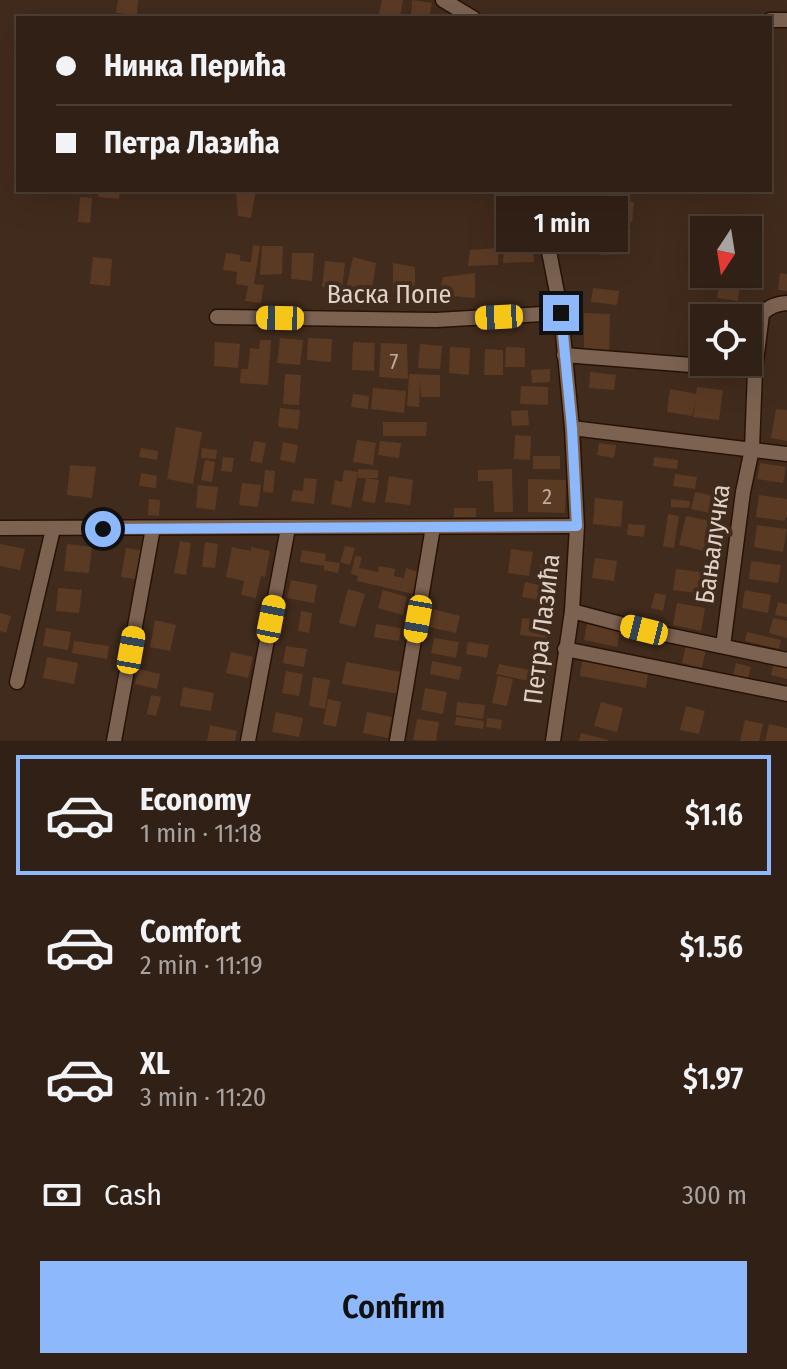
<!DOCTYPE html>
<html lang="en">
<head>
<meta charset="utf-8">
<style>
  :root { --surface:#312015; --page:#39281e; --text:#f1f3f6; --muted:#a8a3a0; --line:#4c3e34; --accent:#8db9fc }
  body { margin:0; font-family:"Fira Sans Condensed",sans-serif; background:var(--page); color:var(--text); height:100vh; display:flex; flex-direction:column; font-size:30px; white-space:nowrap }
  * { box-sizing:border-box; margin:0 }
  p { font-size:26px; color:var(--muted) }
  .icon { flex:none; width:44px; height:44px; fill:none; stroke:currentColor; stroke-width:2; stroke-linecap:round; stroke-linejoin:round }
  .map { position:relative; height:741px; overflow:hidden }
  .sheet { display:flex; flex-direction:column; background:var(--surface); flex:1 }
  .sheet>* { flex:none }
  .banner { position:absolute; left:16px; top:16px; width:756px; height:176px; border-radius:0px; box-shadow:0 8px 32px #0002,0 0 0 2px var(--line); display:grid; align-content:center; height:176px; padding:0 40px; background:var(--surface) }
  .needle { width:52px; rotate:192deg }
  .buttons { position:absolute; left:690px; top:216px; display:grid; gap:16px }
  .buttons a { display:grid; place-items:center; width:72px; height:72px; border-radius:0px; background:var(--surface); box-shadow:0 8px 32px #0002,0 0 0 2px var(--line); font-size:40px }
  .end { position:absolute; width:36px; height:36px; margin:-18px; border:10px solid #8db9fc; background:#111; box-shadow:0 0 0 4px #111 }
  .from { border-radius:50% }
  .bubble { position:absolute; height:56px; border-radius:0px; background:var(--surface); box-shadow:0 8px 32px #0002,0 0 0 2px var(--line); font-size:26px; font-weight:600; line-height:56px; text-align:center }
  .car { position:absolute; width:24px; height:48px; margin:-24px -12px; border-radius:10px; box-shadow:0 0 6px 2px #0007; background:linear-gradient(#f5c518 24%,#345 0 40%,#f5c518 0 76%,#345 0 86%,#f5c518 0) }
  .banner b { display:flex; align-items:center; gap:28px; height:76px; font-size:30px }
  .banner b+b { border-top:2px solid var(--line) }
  .banner i { width:20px; height:20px; background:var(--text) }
  ul { padding:14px 0 0; list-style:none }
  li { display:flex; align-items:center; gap:24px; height:120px; margin:0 16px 12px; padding:0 24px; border:4px solid transparent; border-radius:0px }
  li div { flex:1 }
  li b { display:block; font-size:30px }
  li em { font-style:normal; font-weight:600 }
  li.on { border-color:var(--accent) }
  li>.icon { width:72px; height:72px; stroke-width:1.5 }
  .pay { display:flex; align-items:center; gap:20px; height:88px; padding:0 40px; font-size:30px }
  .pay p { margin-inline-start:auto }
  .button { display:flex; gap:16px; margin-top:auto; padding:16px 40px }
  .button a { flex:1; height:92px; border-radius:0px; background:var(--accent); color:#111; font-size:32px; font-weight:600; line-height:92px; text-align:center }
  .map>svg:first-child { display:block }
  .building { fill:#5b3a24 }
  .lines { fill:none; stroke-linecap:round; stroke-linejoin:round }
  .street-casing { stroke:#271305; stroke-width:17 }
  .street { stroke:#7b6251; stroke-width:14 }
  .route { stroke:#8db9fc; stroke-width:10 }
  .labels { text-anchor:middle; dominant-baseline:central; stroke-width:8; stroke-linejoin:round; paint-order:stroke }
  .number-label { font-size:22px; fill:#beab9f }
  .street-label { font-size:26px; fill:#dfd1c8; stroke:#412b1c }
</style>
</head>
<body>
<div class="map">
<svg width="787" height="741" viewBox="0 0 787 741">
  <rect width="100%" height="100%" fill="#412b1c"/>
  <g class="building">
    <path d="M118 0H138L137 15 116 13Z"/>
    <path d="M382 0H403L400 18H378Z"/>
    <path d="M412 0 432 3 429 18H411Z"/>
    <path d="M99 190H120L119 199 98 197Z"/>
    <path d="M236 190H256L251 218 238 216Z"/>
    <path d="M80 197 92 198 90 223 78 222Z"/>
    <path d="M577 197 605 200 603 220 575 217Z"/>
    <path d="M614 199 634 202 632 222 611 219Z"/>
    <path d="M499 211 529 213 528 234 498 233Z"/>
    <path d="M602 227 631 230 626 254 600 255Z"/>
    <path d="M533 241 534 262 503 263 504 244Z"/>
    <path d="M253 245 260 246 254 284 264 285 261 303 245 301 248 286 236 284 237 272 223 270 226 253 240 255V261L251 262Z"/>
    <path d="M262 246H283L282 274 260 275Z"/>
    <path d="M499 248 498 265 468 266 470 250Z"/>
    <path d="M292 253H314L312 281 291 279Z"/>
    <path d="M93 257 112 259 110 286 90 284Z"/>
    <path d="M353 257 376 263 372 290 346 289Z"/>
    <path d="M325 261 345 263 342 289 322 287Z"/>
    <path d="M393 263 415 267V292H393Z"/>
    <path d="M475 273V298L439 295 443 277Z"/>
    <path d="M780 273 787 274V291L778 290Z"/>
    <path d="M721 274 741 276 738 301 717 298Z"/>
    <path d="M593 288 619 291 617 305 591 302Z"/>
    <path d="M712 303 727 304 725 315 711 313Z"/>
    <path d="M584 313 610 314 609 353H584Z"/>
    <path d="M280 338 303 340 300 365 277 363Z"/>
    <path d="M308 338 332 339 331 362 307 360Z"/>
    <path d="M260 340H271L268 385 240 383 241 369H248L250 348 259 349Z"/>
    <path d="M215 342 240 344 238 368 214 366Z"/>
    <path d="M353 342 375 343 374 371 352 370Z"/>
    <path d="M381 343 407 344 408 379 379 377Z"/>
    <path d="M420 344 442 346 440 369 418 368Z"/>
    <path d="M450 347 470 348 469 375 449 373Z"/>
    <path d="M506 347 525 348V367H505Z"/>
    <path d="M485 349 503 350V375H484Z"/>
    <path d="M550 369V382L532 383 531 370Z"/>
    <path d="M590 372 616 375 614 390 589 388Z"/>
    <path d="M285 374 301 375 299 405 283 404Z"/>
    <path d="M409 374 440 375V397H421L420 379 419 407 407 406Z"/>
    <path d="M521 386 548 387V405L520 404Z"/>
    <path d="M697 387 723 390 719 420 693 417 696 399 692 416 667 412 670 389 696 394Z"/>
    <path d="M373 388 406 391 404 413 371 409Z"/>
    <path d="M353 394 369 396 368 409 351 407Z"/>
    <path d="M280 408 300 410 298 429 278 427Z"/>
    <path d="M776 409 787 410V441L771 438Z"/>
    <path d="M528 410 529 425 512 426 511 411Z"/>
    <path d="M383 422H427L426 436H383Z"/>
    <path d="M176 427 202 432 193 484 167 479Z"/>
    <path d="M515 435 531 436 530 460 514 459Z"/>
    <path d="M357 440 376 443 373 465 353 462Z"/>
    <path d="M254 441 266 443 262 463 250 461Z"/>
    <path d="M380 441 401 443 399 458 378 455Z"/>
    <path d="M283 442 298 445 295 463 280 460Z"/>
    <path d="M599 443 616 445 614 458 597 455Z"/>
    <path d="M141 448 158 451 157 460 139 457Z"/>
    <path d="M202 448 217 450 216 459 201 458Z"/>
    <rect x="533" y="456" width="27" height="13"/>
    <path d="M223 457 234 458 232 472 221 471Z"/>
    <path d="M654 457 678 460 677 469 653 466Z"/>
    <path d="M205 460 215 462 212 482 201 480Z"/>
    <path d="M760 463 786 467 783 483 757 479Z"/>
    <path d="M70 465 96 467 92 498 67 495Z"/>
    <path d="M358 469 378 470V478H358Z"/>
    <path d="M512 469 513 512H494L493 481H478V470Z"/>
    <path d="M265 470 275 471 273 493 263 492Z"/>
    <path d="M344 470 358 472 351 508 331 504 335 480 342 482Z"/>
    <path d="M141 473 157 476 156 488 139 486Z"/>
    <path d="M675 474 697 477 695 489 673 486Z"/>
    <path d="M389 476 413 480 410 505 385 502Z"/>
    <path d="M304 478 317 479 314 504 291 501 293 490 303 491Z"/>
    <path d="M366 478 379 480 375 503 362 501Z"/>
    <path d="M528 479 566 480 565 513 528 512Z"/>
    <path d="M242 483 261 485 258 507 239 505Z"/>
    <path d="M198 485 218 487 215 510 196 508Z"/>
    <path d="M695 492 718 497 715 514 691 509Z"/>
    <path d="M759 495 787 499V518L785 517V521L756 517Z"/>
    <path d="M595 498 623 501 621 527 593 524Z"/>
    <path d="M149 499 160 500 159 516 148 515Z"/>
    <path d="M671 499 690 501 689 508 671 507Z"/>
    <rect x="454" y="508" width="22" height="9"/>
    <path d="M668 514 679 516 674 548 663 546Z"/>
    <path d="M686 516 715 522 709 552 679 545Z"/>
    <path d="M628 524 645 525 644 537 627 535Z"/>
    <path d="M757 525 787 529 783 552 754 547Z"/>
    <path d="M180 541 191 543 186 575 174 573Z"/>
    <path d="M205 542 218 544 215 568 202 567Z"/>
    <path d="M0 544 25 549 20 570 0 566Z"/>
    <path d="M67 544 92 547 89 573 64 571Z"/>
    <path d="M345 546 355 548 350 565 340 562Z"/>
    <path d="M232 547 251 551V547L270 551 265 577 261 576 256 598 241 595 244 581 226 577Z"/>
    <path d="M126 548 144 551 139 580 121 577Z"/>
    <path d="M511 549 533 552 529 576 508 573Z"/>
    <path d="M302 550 326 554 325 561 340 563 338 573 324 570V566L300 562Z"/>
    <path d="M542 555 559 558 555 578 539 575Z"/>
    <path d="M355 556 362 557 359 568 378 572 379 566 395 569 394 576 404 578 406 568 419 572 413 594 357 581 358 576 351 574Z"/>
    <path d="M595 558 617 561 614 581 592 578Z"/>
    <path d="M751 561 781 565 778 583 749 579Z"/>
    <path d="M676 569 707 573 704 594 673 590Z"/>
    <path d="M291 580 317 585 314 603 287 598Z"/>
    <path d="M525 582 558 589 555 603 522 597Z"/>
    <path d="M58 588 82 590 79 613 56 611Z"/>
    <path d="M348 589 365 594 355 627 339 623Z"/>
    <path d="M383 590 407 597 403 615 378 608Z"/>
    <path d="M745 590 771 595 768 613 742 608Z"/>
    <path d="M655 593 666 595 663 611 651 608Z"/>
    <path d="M778 602 787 604V617L775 615Z"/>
    <path d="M677 603 705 608 701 631 673 625Z"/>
    <path d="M433 609 460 616 456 633 429 627Z"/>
    <path d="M301 611 312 613 309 633 298 631Z"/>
    <path d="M0 613 11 616 6 633 0 631Z"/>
    <path d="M522 618 549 621 547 638 520 635Z"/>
    <path d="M773 618 787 621V638L769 633Z"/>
    <path d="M155 620 176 625 170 651 150 647Z"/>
    <path d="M376 624 401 628 399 641 374 637Z"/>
    <path d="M587 624 620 631 617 647 584 640Z"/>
    <path d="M46 628 71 632 68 650 43 646Z"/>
    <path d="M747 632 781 640 779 649 745 641Z"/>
    <path d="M434 638 459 642 456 658 431 653Z"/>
    <path d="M687 640 707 645 702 668 682 663Z"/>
    <path d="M74 641 109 646 107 659 72 653Z"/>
    <path d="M468 642 489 645 487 658 466 654Z"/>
    <path d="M286 646 307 649 304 667 283 663Z"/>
    <path d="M231 652 253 657 248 678 226 673Z"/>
    <path d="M47 657 78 663 74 684 43 678Z"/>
    <path d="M540 659 552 661 547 685 496 674 499 664 538 672Z"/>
    <path d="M775 659 787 663V679L771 675Z"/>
    <path d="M432 661 462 667 459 680 430 674Z"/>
    <path d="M582 661 648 673 646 688 580 676Z"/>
    <path d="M346 662 402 672 399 694 342 684Z"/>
    <path d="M736 663 751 667 748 678 733 675Z"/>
    <path d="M139 669 160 674 157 689 135 684Z"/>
    <path d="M286 671 303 674 299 696 282 693Z"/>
    <path d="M498 676 513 679 507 706 492 703Z"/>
    <path d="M313 677 330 680 325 709 309 706Z"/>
    <path d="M183 687 214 693 211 711 180 706Z"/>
    <path d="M425 688 447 692 443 714 421 710Z"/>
    <path d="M151 695 161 697 156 716 147 714Z"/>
    <path d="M328 699 341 702 336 727 323 724Z"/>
    <path d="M457 702 485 705 483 719 456 715Z"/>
    <path d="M601 702 623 708 617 732 594 726Z"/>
    <path d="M686 706 705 711 699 734 680 730Z"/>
    <path d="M276 712 303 718 299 737 272 732Z"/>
    <path d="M367 712 392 717 388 738 363 733Z"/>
    <path d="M456 717 484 721 483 729 455 725Z"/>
    <path d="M487 718 502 720 501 729 486 727Z"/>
    <path d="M417 719 439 722 436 741 413 740Z"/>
    <path d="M745 720 763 724 759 741H740Z"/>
    <path d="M769 724 787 728V741H765Z"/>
    <path d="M210 725 237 731 235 741H207Z"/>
    <path d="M581 733 608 740V741H579Z"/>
  </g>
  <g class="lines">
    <g class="street-casing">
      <g id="street">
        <path d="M443 0 473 18"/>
        <path d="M770 20H787"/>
        <path d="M537 190 561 313 572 428 577 526 572 611 553 741"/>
        <path d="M217 317 436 320 561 313"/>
        <path d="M564 355 755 370"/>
        <path d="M572 428 787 454"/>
        <path d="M0 528 577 526"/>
        <path d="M572 611 644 630 787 660"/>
        <path d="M723 646 743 492 752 449 755 370 762 314C769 306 777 304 787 303"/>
        <path d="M565 649 787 694"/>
        <path d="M17 682 53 529"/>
        <path d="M114 741 153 528"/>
        <path d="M248 741 288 528"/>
        <path d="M397 741 433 527"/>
      </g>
    </g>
    <use href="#street" class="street"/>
  </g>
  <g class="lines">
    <path class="route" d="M103 529 577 526 572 428 561 313"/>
  </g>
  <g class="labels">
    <g class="number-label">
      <text x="394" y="361">7</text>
      <text x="547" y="496">2</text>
    </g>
    <g class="street-label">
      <text x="389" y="294">Васка Попе</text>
      <text transform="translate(713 544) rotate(-82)">Бањалучка</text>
      <text transform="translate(542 629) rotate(-83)">Петра Лазића</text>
    </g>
  </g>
</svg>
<div class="buttons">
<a><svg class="needle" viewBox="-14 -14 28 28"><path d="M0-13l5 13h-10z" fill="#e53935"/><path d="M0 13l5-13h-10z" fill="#a8a3a0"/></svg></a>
<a><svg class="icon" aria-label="locate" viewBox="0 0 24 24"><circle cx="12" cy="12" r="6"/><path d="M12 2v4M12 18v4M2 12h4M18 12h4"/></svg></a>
</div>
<i class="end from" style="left:103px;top:529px"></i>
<i class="end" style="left:561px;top:313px"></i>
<div class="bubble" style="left:496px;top:196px;width:132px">1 min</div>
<i class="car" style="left:499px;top:317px;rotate:267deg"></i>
<i class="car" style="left:280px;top:318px;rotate:271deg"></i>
<i class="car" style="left:271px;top:619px;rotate:11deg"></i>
<i class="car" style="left:418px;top:619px;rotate:190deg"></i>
<i class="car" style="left:644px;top:630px;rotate:284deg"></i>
<i class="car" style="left:131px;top:650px;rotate:10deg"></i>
<div class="banner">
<b><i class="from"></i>Нинка Перића</b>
<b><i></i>Петра Лазића</b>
</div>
</div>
<section class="sheet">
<ul>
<li class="on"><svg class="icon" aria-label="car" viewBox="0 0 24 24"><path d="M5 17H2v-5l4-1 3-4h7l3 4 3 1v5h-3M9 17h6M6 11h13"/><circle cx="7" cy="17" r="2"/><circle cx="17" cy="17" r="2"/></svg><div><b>Economy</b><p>1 min · 11:18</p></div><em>$1.16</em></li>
<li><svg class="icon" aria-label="car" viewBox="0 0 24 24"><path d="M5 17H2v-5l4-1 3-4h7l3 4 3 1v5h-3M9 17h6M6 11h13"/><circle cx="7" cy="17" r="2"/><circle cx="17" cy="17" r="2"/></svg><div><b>Comfort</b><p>2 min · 11:19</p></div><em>$1.56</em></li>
<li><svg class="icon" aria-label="car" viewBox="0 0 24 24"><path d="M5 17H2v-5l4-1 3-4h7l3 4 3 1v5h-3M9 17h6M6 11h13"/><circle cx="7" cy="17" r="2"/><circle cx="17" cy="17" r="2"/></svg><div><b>XL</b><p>3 min · 11:20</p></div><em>$1.97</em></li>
</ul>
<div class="pay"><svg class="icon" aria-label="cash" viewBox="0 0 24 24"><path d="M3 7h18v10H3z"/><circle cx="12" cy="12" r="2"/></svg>Cash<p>300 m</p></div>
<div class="button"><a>Confirm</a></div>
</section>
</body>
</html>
